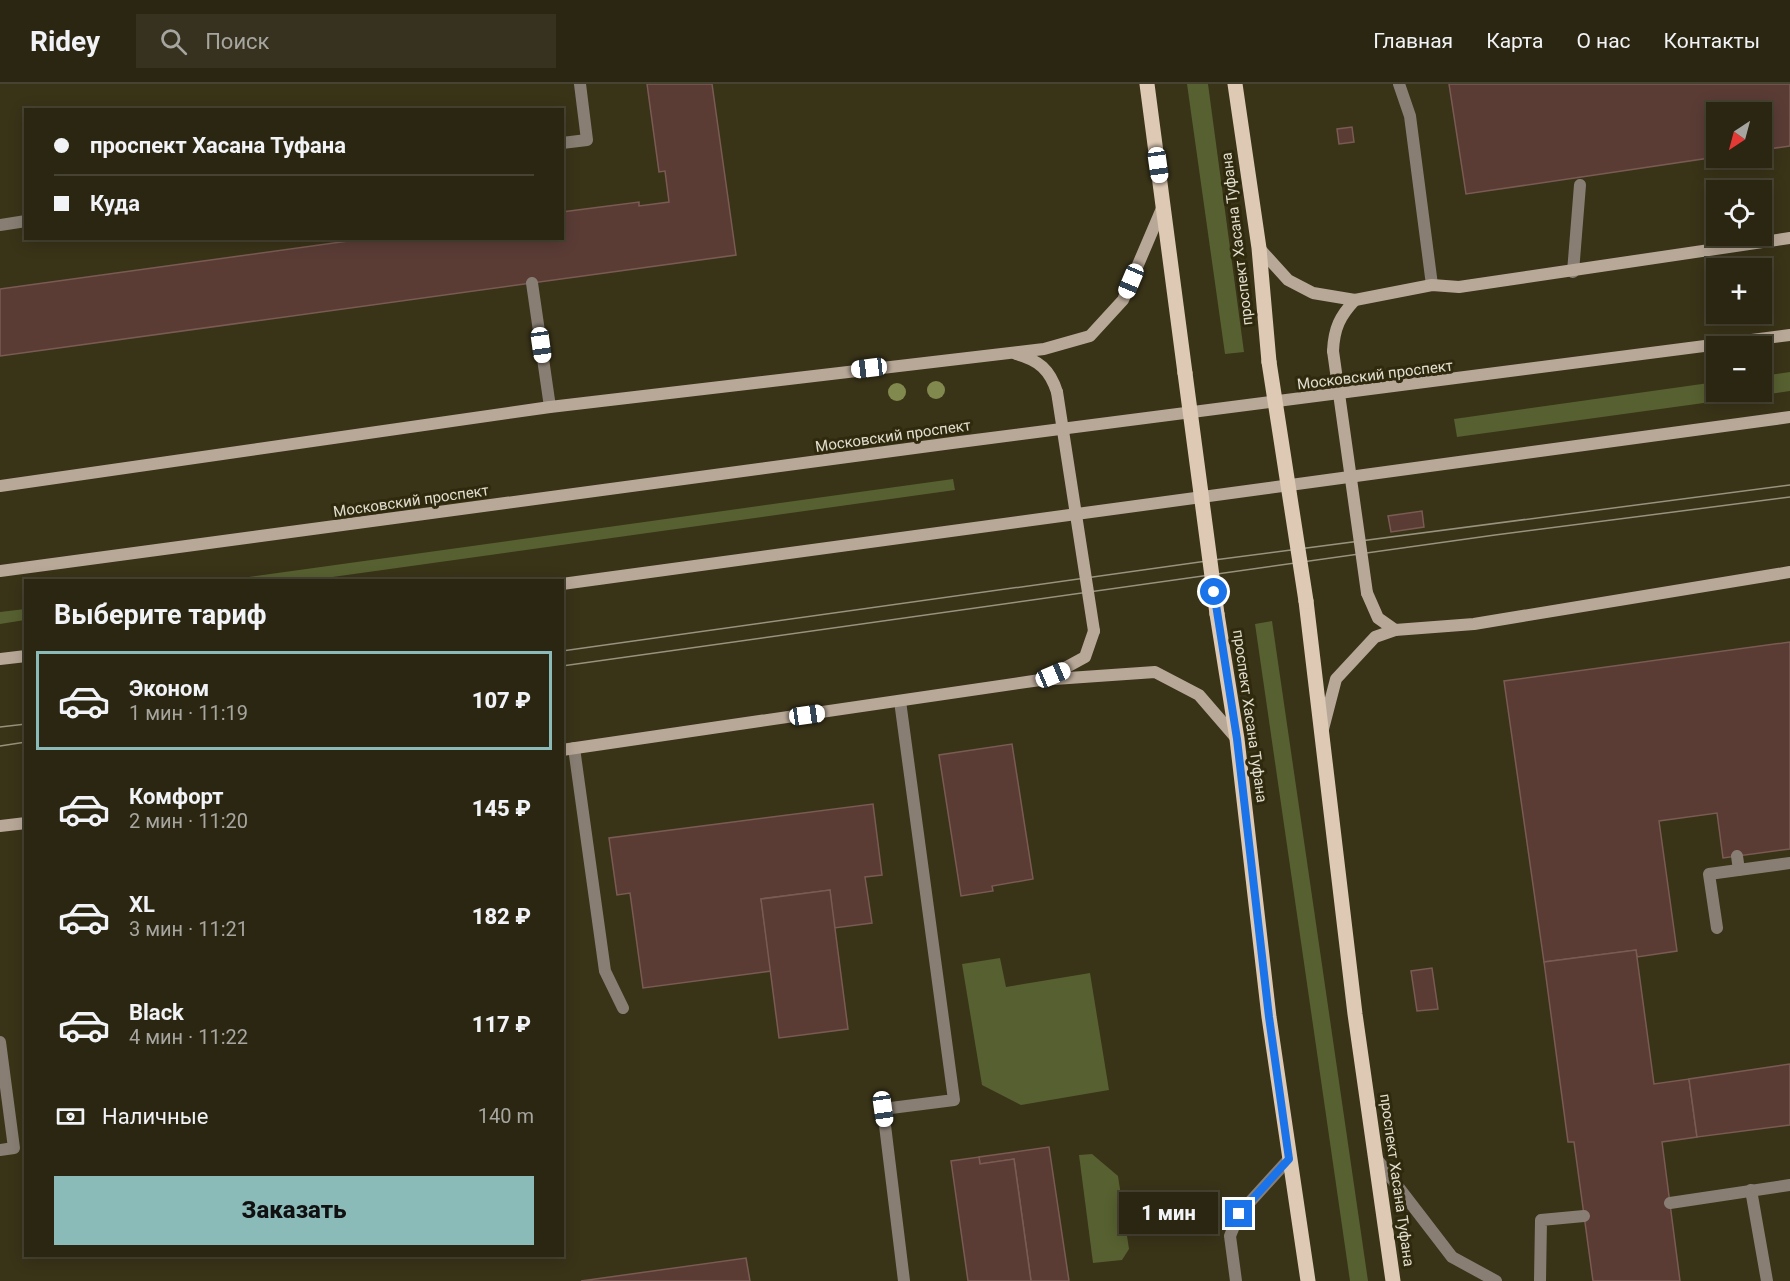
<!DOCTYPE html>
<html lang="ru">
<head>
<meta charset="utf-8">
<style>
  :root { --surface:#2b2612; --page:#373220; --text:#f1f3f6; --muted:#a6a59f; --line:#474332; --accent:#8bbbb9 }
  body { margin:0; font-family:Roboto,sans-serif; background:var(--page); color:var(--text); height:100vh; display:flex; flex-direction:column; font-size:22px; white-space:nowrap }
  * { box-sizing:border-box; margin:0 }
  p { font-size:20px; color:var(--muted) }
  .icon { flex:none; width:33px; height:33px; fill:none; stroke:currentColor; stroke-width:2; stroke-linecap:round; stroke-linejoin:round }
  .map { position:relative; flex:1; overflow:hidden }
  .sheet { position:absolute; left:24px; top:495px; width:540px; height:678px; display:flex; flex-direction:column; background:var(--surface); border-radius:0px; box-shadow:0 3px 15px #0003,0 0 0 2px var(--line) }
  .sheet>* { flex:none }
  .banner { position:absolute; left:24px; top:24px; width:540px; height:132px; border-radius:0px; box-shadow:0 3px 15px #0003,0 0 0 2px var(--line); display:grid; align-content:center; height:132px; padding:0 30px; background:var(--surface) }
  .needle { width:39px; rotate:216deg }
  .fabs { position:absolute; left:1706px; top:18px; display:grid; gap:12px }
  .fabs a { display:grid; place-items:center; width:66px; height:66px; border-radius:0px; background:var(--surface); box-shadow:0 3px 15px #0003,0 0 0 2px var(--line); font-size:30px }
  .end { position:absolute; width:27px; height:27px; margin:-14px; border:8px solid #1a73e8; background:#fff; box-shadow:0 0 0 3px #fff }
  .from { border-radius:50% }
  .bubble { position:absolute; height:42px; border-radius:0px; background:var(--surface); box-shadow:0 3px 15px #0003,0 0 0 2px var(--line); font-size:20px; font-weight:800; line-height:42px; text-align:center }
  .car { position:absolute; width:18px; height:36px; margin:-18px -9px; border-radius:8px; box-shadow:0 0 4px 2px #0007; background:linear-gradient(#fff 24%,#345 0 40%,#fff 0 76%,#345 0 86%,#fff 0) }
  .banner b { display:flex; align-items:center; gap:21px; height:57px; font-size:22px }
  .banner b+b { border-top:2px solid var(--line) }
  .banner i { width:15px; height:15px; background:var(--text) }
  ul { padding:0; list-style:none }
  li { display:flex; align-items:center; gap:18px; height:99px; margin:0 12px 9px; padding:0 18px; border:3px solid transparent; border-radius:0px }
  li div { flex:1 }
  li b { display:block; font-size:22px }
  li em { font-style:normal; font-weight:800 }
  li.current { border-color:var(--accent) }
  li>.icon { width:54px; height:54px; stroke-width:1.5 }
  h2 { padding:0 30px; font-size:27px; line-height:72px }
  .pay { display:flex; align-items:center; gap:15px; height:66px; padding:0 30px; font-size:22px }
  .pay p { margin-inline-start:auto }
  .action { display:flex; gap:12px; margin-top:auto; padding:12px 30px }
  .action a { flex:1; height:69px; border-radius:0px; background:var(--accent); color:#111; font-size:24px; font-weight:800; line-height:69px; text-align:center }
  header { display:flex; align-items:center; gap:36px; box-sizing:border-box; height:84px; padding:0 30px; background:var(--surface); border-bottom:2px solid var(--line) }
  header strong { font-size:28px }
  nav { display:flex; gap:33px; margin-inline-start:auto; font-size:21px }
  .search { width:420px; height:54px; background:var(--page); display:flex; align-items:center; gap:15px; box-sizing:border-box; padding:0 21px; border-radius:0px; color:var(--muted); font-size:22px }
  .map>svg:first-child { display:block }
  .green { fill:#576030 }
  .building { fill:#5a3c35; stroke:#7a5b53; stroke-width:1.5 }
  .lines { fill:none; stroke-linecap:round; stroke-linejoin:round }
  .lane { stroke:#887e74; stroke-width:12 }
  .street { stroke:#887e74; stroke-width:12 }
  .secondary { stroke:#b8a898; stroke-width:12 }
  .primary { stroke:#ddc9b4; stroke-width:15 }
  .tram { stroke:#97937e; stroke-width:1.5 }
  .secondary-bridge { stroke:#b8a898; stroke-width:12 }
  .primary-bridge { stroke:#ddc9b4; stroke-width:15 }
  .tree { fill:#82894e }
  .route { stroke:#1a73e8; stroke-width:8 }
  .labels { text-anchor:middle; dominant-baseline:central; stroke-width:6; stroke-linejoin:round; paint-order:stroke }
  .street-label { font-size:15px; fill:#e1dece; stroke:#2f290e }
</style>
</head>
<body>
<header>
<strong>Ridey</strong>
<div class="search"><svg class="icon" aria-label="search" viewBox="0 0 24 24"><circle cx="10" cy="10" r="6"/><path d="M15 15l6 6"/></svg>Поиск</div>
<nav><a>Главная</a><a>Карта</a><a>О нас</a><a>Контакты</a></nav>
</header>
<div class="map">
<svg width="1790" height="1197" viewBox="0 0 1790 1197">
  <rect width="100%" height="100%" fill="#393318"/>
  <g class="green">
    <path d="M1187 0H1208L1244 268 1225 270Z"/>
    <path d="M1790 288V307L1457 353 1454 335 1716 298V308H1761V292Z"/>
    <path d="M953 395 955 406 311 496H227Z"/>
    <path d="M25 525V536L0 540V528Z"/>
    <path d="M1272 537 1368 1197H1350L1255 540Z"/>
    <path d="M1000 874 1006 903 1090 889 1109 1006 1021 1021 982 1001 962 880Z"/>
    <path d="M1092 1070 1118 1092 1129 1165 1122 1176 1093 1179 1079 1071Z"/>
  </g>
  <g class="building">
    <path d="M647 0H712L736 171 0 272V205L370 154H562V128L639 118V122L669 118 665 87 659 88Z"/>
    <path d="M1449 0H1790V62L1761 66V28H1716V73L1466 110Z"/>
    <path d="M1352 43 1354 58 1339 60 1337 45Z"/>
    <path d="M1422 427 1424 443 1391 448 1388 432Z"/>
    <path d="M1790 558V765L1723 774 1717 729 1659 737 1677 867 1637 873 1636 866 1544 878 1504 597Z"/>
    <path d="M1012 660 1033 795 992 802 993 807 961 812 939 671Z"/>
    <path d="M873 720 882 791 865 793 872 839 834 844 830 806 761 815 771 887 643 904 630 809 617 811 609 754Z"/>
    <path d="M830 806 848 945 779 954 761 815Z"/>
    <path d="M1636 866 1654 1000 1689 995 1697 1053 1662 1058 1680 1197H1593L1574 1058H1568L1544 878Z"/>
    <path d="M1432 884 1438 925 1417 927 1411 887Z"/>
    <path d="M1790 980V1041L1697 1053 1689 995Z"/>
    <path d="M1049 1063 1069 1197H1031L1014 1075 980 1080 979 1073Z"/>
    <path d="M979 1073 980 1080 1014 1075 1031 1197H968L951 1077Z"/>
    <path d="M746 1174 750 1197H581Z"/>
  </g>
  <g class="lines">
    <g class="lane">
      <path d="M1399 0 1410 32 1432 201"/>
      <path d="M562 59 587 56 580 0"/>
      <path d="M0 141 26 137"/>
      <path d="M1573 188 1580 101"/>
      <path d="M532 199 550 323"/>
      <path d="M900 617 954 1016 883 1025 904 1197"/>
      <path d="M574 664 605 887 623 924"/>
      <path d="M1737 772 1739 786"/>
      <path d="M1717 844 1709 790 1790 779"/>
      <path d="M0 958 14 1064 0 1066"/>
      <path d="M1751 1106 1767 1197"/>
      <path d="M1670 1119 1790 1101"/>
      <path d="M1236 1197 1230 1152 1239 1130 1289 1075"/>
      <path d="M1540 1197 1541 1136 1584 1132"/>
    </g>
    <path class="street" d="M1376 1074 1452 1173 1496 1197"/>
    <g class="secondary">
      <path d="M1259 164 1288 196 1313 209 1355 216 1432 201 1459 203 1790 154"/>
      <path d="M1333 267C1334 244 1340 232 1355 216"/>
      <path d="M1016 270C1039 276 1050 286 1057 308"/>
      <path d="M0 402 550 323 1044 265 1090 252 1123 216 1163 122"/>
      <path d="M0 487 952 359 1790 251"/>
      <path d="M562 500 1790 333"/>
      <path d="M1367 509 1378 534 1395 546"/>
      <path d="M0 575 26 572"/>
      <path d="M1052 591 1085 573 1094 547"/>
      <path d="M1323 645 1336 595 1375 553 1395 546 1474 540 1790 488"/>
      <path d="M562 666 1040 596 1155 588 1199 611 1237 655"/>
      <path d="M0 742 26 739"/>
    </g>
    <g class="primary">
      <path d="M1147 0 1185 289"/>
      <path d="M1235 0 1259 164 1269 278"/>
      <path d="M1306 517 1355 930 1393 1197"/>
      <path d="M1217 530 1237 655 1269 933 1308 1197"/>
    </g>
    <g class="tram">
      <path d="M562 567 1214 476 1790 401"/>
      <path d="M562 582 1495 451 1790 413"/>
      <path d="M0 643 26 640"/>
      <path d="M0 662 26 658"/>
    </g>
    <g class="secondary-bridge">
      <path d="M1333 267 1367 509"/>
      <path d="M1057 308 1094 547"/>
    </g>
    <g class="primary-bridge">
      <path d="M1269 278 1306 517"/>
      <path d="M1185 289 1217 530"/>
    </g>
  </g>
  <g class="tree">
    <circle cx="936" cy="306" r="9"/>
    <circle cx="897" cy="308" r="9"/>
  </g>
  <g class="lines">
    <path class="route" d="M1214 508 1237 655 1269 933 1289 1075 1239 1130"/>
  </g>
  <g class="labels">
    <g class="street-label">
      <text transform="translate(1237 155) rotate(-97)">проспект Хасана Туфана</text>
      <text transform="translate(1375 291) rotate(-7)">Московский проспект</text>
      <text transform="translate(893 352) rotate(-8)">Московский проспект</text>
      <text transform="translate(411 417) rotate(-8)">Московский проспект</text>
      <text transform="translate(1250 632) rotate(82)">проспект Хасана Туфана</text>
      <text transform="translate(1397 1096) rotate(82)">проспект Хасана Туфана</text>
    </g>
  </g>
</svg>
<div class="fabs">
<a><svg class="needle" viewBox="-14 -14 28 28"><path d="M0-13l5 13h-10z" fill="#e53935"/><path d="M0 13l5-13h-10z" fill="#a6a59f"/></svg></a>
<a><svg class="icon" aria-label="locate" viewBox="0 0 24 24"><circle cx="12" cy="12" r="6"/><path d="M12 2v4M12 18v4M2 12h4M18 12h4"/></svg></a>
<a>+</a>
<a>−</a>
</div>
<i class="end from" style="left:1214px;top:508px"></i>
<i class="end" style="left:1239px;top:1130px"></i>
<div class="bubble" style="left:1119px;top:1108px;width:99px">1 мин</div>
<i class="car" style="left:1158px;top:81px;rotate:172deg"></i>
<i class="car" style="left:1131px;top:197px;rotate:203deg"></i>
<i class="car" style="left:541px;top:261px;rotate:172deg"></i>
<i class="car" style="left:869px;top:284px;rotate:263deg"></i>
<i class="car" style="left:1053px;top:591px;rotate:67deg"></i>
<i class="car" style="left:807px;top:631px;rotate:82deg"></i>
<i class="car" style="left:883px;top:1025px;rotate:172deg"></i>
<div class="banner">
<b><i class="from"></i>проспект Хасана Туфана</b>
<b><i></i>Куда</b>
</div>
<section class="sheet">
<h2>Выберите тариф</h2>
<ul>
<li class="current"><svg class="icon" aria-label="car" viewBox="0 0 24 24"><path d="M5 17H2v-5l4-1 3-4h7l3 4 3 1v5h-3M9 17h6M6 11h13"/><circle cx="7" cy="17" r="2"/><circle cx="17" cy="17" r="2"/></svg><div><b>Эконом</b><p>1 мин · 11:19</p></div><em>107 ₽</em></li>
<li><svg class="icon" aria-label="car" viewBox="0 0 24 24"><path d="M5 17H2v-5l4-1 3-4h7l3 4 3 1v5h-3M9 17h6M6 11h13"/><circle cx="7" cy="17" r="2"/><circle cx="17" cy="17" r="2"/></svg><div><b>Комфорт</b><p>2 мин · 11:20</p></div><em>145 ₽</em></li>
<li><svg class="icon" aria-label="car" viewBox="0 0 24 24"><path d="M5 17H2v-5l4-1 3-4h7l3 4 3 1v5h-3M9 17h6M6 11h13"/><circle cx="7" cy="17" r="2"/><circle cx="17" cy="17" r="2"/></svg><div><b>XL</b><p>3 мин · 11:21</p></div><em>182 ₽</em></li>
<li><svg class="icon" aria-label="car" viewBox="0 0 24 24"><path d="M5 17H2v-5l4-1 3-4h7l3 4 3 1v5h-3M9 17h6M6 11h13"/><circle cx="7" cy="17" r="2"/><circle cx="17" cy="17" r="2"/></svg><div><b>Black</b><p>4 мин · 11:22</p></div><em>117 ₽</em></li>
</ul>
<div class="pay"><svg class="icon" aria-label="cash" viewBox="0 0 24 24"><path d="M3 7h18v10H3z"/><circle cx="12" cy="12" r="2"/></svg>Наличные<p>140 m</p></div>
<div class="action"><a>Заказать</a></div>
</section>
</div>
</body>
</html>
